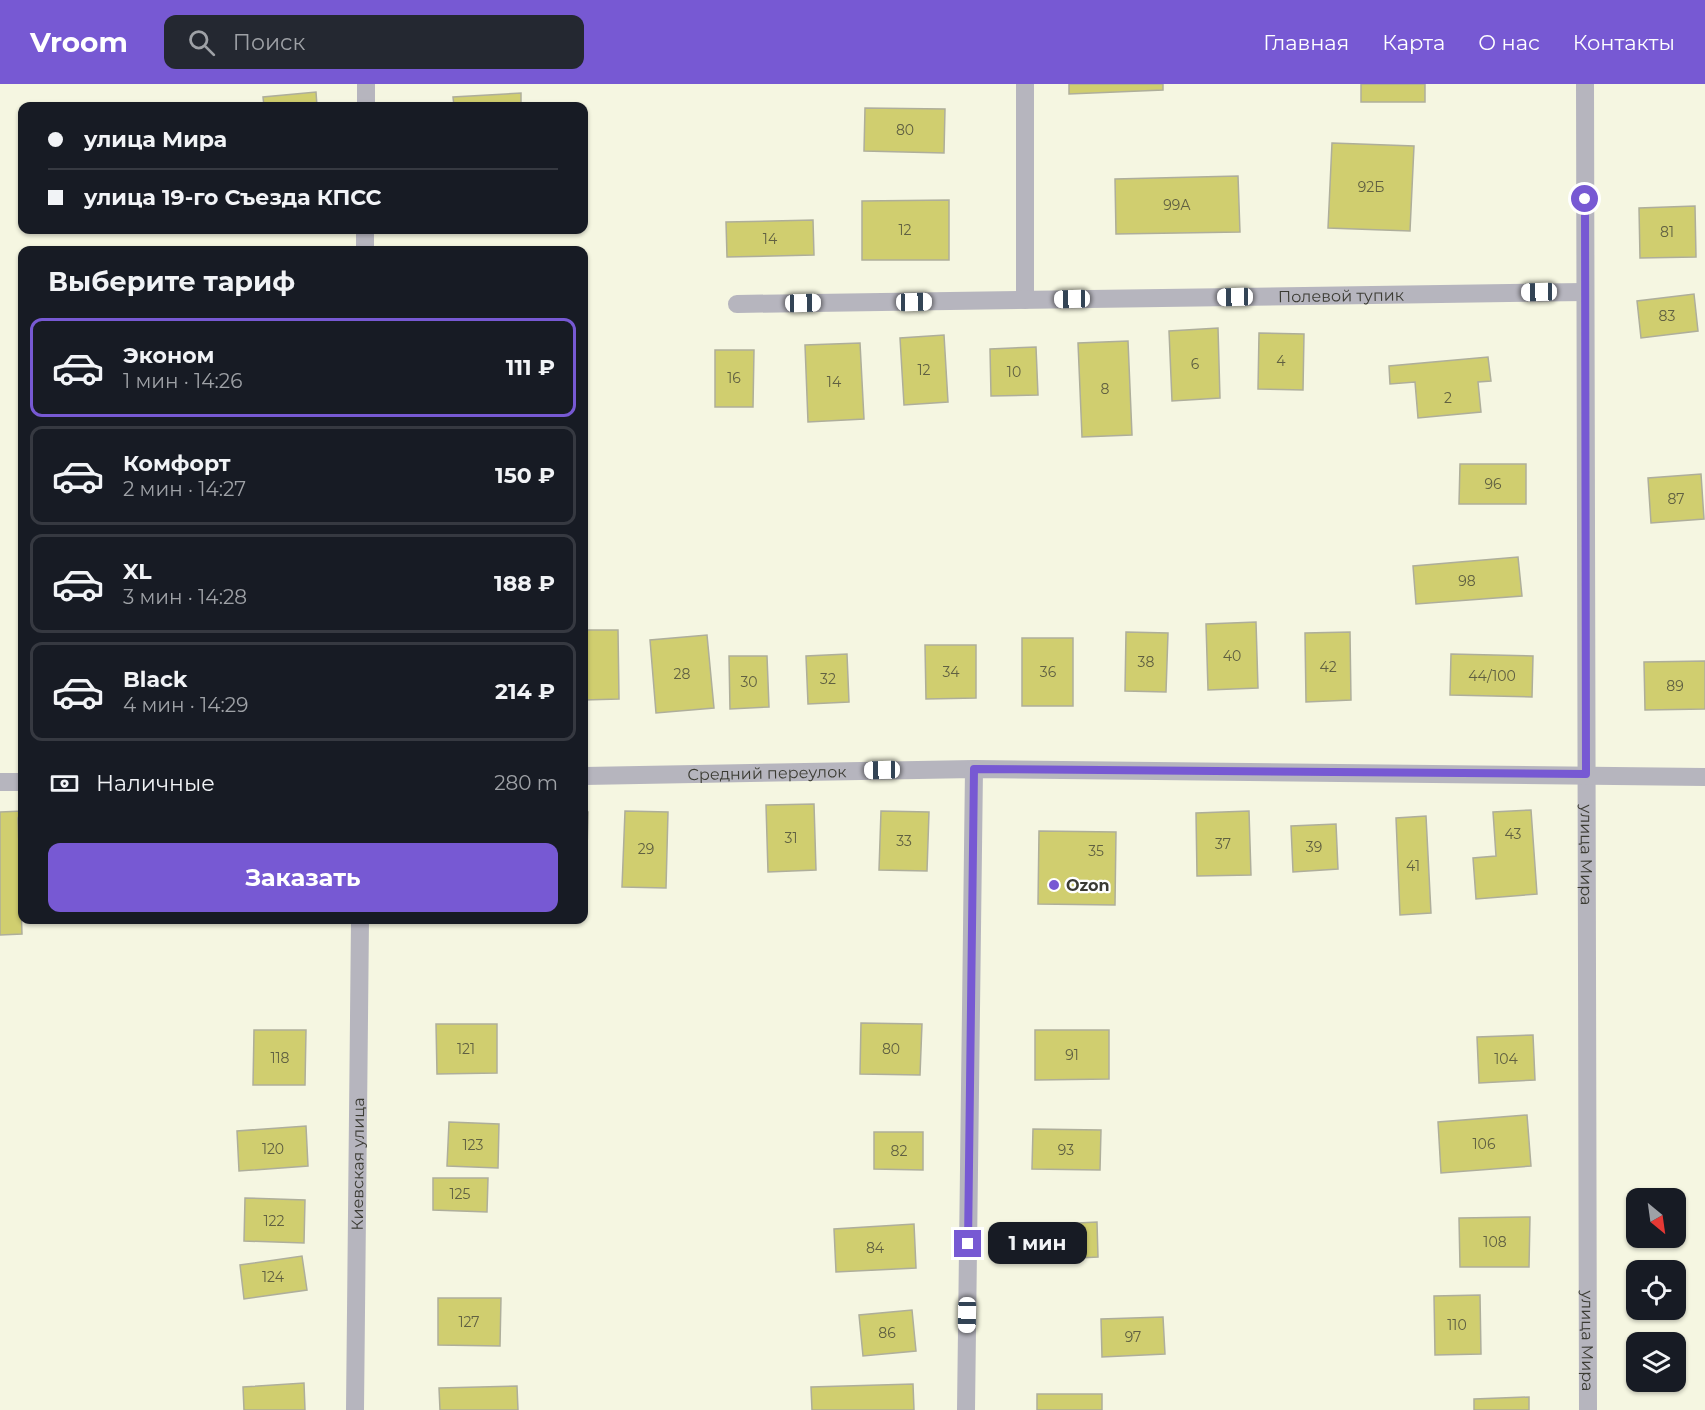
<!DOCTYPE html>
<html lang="ru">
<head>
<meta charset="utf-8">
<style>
  :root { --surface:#171b24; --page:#242831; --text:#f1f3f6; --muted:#9ea1a6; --line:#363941; --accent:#7759d3 }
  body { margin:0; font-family:Montserrat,sans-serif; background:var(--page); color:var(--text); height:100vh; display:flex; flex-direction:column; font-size:22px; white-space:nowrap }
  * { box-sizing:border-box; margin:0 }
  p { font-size:20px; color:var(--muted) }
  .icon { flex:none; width:33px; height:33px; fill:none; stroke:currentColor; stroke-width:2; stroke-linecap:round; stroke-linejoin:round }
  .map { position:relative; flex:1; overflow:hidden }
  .drawer { position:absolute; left:18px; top:162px; width:570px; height:678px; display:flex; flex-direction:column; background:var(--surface); border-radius:12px; box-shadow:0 2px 4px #0004 }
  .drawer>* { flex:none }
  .guide { position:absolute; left:18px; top:18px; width:570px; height:132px; border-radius:12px; box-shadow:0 2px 4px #0004; display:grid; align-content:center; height:132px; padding:0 30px; background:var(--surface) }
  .needle { width:39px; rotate:151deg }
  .tools { position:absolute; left:1626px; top:1104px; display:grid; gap:12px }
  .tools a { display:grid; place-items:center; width:60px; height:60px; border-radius:12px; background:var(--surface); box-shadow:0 2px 4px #0004; font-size:30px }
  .end { position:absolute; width:27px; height:27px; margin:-14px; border:8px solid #7759d3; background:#fff; box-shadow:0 0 0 3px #fff }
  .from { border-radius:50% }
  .bubble { position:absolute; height:42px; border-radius:12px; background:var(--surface); box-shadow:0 2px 4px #0004; font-size:20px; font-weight:700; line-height:42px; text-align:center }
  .car { position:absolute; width:18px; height:36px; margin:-18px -9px; border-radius:8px; box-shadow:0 0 4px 2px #0007; background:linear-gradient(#fff 24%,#345 0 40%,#fff 0 76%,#345 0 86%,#fff 0) }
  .guide b { display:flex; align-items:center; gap:21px; height:57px; font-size:22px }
  .guide b+b { border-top:2px solid var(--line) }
  .guide i { width:15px; height:15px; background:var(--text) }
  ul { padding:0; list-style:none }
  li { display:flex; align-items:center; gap:18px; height:99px; margin:0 12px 9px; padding:0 18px; border:3px solid var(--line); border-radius:12px }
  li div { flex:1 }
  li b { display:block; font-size:22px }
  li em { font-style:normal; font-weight:700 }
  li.on { border-color:var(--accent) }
  li>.icon { width:54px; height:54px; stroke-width:1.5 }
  h2 { padding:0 30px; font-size:27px; line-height:72px }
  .pay { display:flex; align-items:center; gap:15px; height:66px; padding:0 30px; font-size:22px }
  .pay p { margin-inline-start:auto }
  .button { display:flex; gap:12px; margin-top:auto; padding:12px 30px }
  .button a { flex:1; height:69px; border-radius:12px; background:var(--accent); color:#fff; font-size:24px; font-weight:700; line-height:69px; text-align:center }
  header { display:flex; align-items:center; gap:36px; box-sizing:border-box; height:84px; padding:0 30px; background:var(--accent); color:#fff }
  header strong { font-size:28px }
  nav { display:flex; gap:33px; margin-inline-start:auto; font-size:21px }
  .search { width:420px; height:54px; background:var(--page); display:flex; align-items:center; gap:15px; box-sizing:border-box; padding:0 21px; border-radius:12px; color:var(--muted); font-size:22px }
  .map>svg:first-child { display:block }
  .building { fill:#d0ce6f; stroke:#aeae9b; stroke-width:1.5 }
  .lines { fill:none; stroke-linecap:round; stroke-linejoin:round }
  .minor { stroke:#b6b5be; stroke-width:18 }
  .route { stroke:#7759d3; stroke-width:8 }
  .poi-dot { fill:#7759d3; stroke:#fff; stroke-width:2 }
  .labels { text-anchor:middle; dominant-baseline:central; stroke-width:4.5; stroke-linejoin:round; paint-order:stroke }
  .number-label { font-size:14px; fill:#606042 }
  .street-label { font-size:16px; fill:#3b3b33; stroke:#fff }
  .poi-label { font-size:16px; font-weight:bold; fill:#3b3b33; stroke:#fff; text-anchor:start }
</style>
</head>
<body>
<header>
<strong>Vroom</strong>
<div class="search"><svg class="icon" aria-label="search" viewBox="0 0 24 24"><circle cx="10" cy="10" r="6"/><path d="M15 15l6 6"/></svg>Поиск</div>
<nav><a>Главная</a><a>Карта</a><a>О нас</a><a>Контакты</a></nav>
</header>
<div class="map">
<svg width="1705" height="1326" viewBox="0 0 1705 1326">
  <rect width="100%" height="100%" fill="#f5f6e1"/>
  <g class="building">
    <path d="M1069 0H1163V6L1069 10Z"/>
    <rect x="1361" y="0" width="64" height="18"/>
    <path d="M316 8 317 22H264L263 13Z"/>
    <path d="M521 9V22H454L453 13Z"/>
    <path d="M865 24 945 25 944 69 864 67Z"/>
    <path d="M1332 59 1414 62 1410 147 1328 144Z"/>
    <path d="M1238 92 1240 148 1116 150 1115 95Z"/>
    <path d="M949 116V176H862V117Z"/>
    <path d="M1695 122 1696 173 1640 174 1639 124Z"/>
    <path d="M813 136 814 171 727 173 726 138Z"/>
    <path d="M1694 210 1698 247 1641 254 1637 217Z"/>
    <path d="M1218 244 1220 314 1172 317 1169 247Z"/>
    <path d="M1259 249 1304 250 1303 306 1258 305Z"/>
    <path d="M944 251 948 318 904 321 900 254Z"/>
    <path d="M1128 257 1132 351 1082 353 1078 259Z"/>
    <path d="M860 259 864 335 808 338 805 261Z"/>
    <path d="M1036 263 1038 311 991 312 990 265Z"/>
    <path d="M715 266H754L753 323H715Z"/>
    <path d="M1488 273 1491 297 1478 298 1481 328 1418 334 1415 298 1390 300 1389 282Z"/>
    <path d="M1460 380H1526V420H1459Z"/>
    <path d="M1701 390 1704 435 1651 439 1648 394Z"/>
    <path d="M1518 473 1522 512 1416 520 1413 482Z"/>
    <path d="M1256 538 1258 604 1208 606 1206 540Z"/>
    <path d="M584 546H618L619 615 584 616Z"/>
    <path d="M1126 548 1168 549 1166 608 1125 607Z"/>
    <path d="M1350 548 1351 616 1306 618 1305 549Z"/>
    <path d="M707 551 714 624 656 629 650 556Z"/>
    <rect x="1022" y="554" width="51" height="68"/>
    <path d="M925 561H976V614L926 615Z"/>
    <path d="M847 570 849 618 808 620 806 572Z"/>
    <path d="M1451 570 1533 572 1532 613 1450 611Z"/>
    <path d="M729 572H767L769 623 730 625Z"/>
    <path d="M1705 577V625L1645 626 1644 578Z"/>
    <path d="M814 720 816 786 768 788 766 721Z"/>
    <path d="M1531 726 1537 810 1476 815 1473 774 1496 772 1493 728Z"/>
    <path d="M22 727 18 734 22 850 0 851V728Z"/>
    <path d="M625 727 668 728 666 804 622 803Z"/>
    <path d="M881 727 929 728 927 787 879 786Z"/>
    <path d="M1249 727 1251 791 1197 792 1196 729Z"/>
    <path d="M584 728H588L586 805H584Z"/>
    <path d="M1426 732 1431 829 1400 831 1396 734Z"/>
    <path d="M1336 740 1338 785 1293 788 1291 742Z"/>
    <path d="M1039 747 1116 748 1115 821 1038 820Z"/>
    <path d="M861 939 922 940 920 991 860 990Z"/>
    <path d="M436 940H497V989L437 990Z"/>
    <path d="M254 946H306L305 1001H253Z"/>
    <path d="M1035 946H1109V995L1035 996Z"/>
    <path d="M1533 951 1535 996 1479 999 1477 953Z"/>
    <path d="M1527 1031 1531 1082 1441 1089 1438 1038Z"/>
    <path d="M449 1038 499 1040 498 1084 447 1082Z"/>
    <path d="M306 1042 308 1082 239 1087 237 1047Z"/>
    <path d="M1033 1045 1101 1046 1100 1086 1032 1085Z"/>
    <path d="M874 1048H923V1086L874 1085Z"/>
    <path d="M433 1094H488L487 1128 433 1126Z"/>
    <path d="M245 1114 305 1116 304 1159 244 1157Z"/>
    <path d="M1530 1133 1529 1183H1460L1459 1134Z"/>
    <path d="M1097 1138 1098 1173 1039 1176 1038 1141Z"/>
    <path d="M914 1140 916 1184 836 1188 834 1145Z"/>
    <path d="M302 1172 307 1206 244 1215 240 1181Z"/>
    <path d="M1480 1211 1481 1270 1435 1271 1434 1212Z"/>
    <path d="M438 1214H501L500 1262 438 1261Z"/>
    <path d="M912 1226 916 1267 863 1272 859 1231Z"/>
    <path d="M1163 1233 1165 1270 1102 1273 1101 1235Z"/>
    <path d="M304 1299 305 1326H244L243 1303Z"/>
    <path d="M913 1300 914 1326H812L811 1303Z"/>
    <path d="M517 1302 518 1326H440L439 1304Z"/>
    <rect x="1037" y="1310" width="65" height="16"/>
    <path d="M1529 1313V1326H1474V1315Z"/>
  </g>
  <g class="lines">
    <g class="minor">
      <path id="s1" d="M1585 0 1588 1326"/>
      <path d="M366 22V0"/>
      <path d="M365 166V146"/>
      <path d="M1025 216V0"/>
      <path id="s2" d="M737 220 1585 208"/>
      <path id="s3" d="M584 692 974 685 1705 693"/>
      <path d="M0 698H22"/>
      <path id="s4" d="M355 1326 360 836"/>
      <path d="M966 1326 974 685"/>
    </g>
  </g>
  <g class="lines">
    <path class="route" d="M968 1160 974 685 1586 690 1585 115"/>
  </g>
  <circle class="poi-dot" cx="1054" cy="801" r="6"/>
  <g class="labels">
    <g class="number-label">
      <text x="905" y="46">80</text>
      <text x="1371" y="103">92Б</text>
      <text x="1177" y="121">99А</text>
      <text x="905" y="146">12</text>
      <text x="1667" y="148">81</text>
      <text x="770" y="155">14</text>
      <text x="1667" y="232">83</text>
      <text x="1281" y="277">4</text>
      <text x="1195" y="280">6</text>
      <text x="924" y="286">12</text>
      <text x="1014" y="288">10</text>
      <text x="734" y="294">16</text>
      <text x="834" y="298">14</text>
      <text x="1105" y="305">8</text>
      <text x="1448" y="314">2</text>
      <text x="1493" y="400">96</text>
      <text x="1676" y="415">87</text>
      <text x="1467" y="497">98</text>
      <text x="1232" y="572">40</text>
      <text x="1146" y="578">38</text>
      <text x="1328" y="583">42</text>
      <text x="951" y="588">34</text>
      <text x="1048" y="588">36</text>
      <text x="682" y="590">28</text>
      <text x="1492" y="592">44/100</text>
      <text x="828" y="595">32</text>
      <text x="749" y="598">30</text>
      <text x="1675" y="602">89</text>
      <text x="1513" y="750">43</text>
      <text x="791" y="754">31</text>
      <text x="904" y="757">33</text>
      <text x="1223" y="760">37</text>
      <text x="1314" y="763">39</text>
      <text x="646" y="765">29</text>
      <text x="1096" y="767">35</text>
      <text x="1413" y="782">41</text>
      <text x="466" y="965">121</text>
      <text x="891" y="965">80</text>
      <text x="1072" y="971">91</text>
      <text x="280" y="974">118</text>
      <text x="1506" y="975">104</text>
      <text x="1484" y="1060">106</text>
      <text x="473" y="1061">123</text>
      <text x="273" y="1065">120</text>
      <text x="1066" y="1066">93</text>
      <text x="899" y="1067">82</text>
      <text x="460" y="1110">125</text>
      <text x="274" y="1137">122</text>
      <text x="1495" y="1158">108</text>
      <text x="875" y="1164">84</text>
      <text x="273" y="1193">124</text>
      <text x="469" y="1238">127</text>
      <text x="1457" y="1241">110</text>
      <text x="887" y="1249">86</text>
      <text x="1133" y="1253">97</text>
    </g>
    <g class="street-label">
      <text stroke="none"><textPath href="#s2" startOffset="604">Полевой тупик</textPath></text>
      <text stroke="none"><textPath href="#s3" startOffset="183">Средний переулок</textPath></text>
      <text stroke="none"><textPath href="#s1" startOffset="771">улица Мира</textPath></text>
      <text stroke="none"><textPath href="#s4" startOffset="246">Киевская улица</textPath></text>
      <text stroke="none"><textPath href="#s1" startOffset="1257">улица Мира</textPath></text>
    </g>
    <g class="poi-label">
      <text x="1066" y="801">Ozon</text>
    </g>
  </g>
</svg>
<div class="tools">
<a><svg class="needle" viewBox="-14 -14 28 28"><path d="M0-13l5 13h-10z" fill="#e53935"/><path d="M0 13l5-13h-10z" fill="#9ea1a6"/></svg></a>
<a><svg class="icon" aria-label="locate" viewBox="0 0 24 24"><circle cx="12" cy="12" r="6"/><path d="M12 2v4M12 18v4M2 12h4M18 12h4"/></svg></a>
<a><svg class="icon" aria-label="layers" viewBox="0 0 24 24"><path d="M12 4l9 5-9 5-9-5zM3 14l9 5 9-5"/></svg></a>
</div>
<i class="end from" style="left:1585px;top:115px"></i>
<i class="end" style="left:968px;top:1160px"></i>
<div class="bubble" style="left:988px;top:1138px;width:99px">1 мин</div>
<i class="car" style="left:1539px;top:208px;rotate:269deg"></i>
<i class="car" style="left:1235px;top:213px;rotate:269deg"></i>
<i class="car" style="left:1072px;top:215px;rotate:269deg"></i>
<i class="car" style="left:914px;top:218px;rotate:89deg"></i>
<i class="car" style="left:803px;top:219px;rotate:89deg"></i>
<i class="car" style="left:882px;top:686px;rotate:269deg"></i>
<i class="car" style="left:967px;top:1231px;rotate:181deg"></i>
<div class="guide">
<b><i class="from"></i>улица Мира</b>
<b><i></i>улица 19-го Съезда КПСС</b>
</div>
<section class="drawer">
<h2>Выберите тариф</h2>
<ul>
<li class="on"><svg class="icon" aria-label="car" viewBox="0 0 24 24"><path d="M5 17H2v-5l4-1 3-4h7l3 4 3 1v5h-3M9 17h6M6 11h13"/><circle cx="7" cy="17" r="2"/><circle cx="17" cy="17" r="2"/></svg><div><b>Эконом</b><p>1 мин · 14:26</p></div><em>111 ₽</em></li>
<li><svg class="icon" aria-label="car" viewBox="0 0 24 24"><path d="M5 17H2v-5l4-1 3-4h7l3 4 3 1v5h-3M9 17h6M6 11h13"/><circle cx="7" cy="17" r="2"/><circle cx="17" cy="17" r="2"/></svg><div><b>Комфорт</b><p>2 мин · 14:27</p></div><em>150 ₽</em></li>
<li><svg class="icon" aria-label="car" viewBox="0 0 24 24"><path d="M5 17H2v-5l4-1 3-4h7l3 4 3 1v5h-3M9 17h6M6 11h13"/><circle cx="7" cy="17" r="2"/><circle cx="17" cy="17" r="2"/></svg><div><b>XL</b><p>3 мин · 14:28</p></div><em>188 ₽</em></li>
<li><svg class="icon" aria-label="car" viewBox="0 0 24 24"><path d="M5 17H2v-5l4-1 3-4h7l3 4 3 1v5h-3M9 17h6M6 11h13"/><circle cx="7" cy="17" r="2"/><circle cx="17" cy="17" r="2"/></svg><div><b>Black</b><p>4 мин · 14:29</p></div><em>214 ₽</em></li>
</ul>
<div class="pay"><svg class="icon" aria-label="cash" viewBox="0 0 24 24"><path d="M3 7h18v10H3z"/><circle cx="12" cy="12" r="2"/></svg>Наличные<p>280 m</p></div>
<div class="button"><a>Заказать</a></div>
</section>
</div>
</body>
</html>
